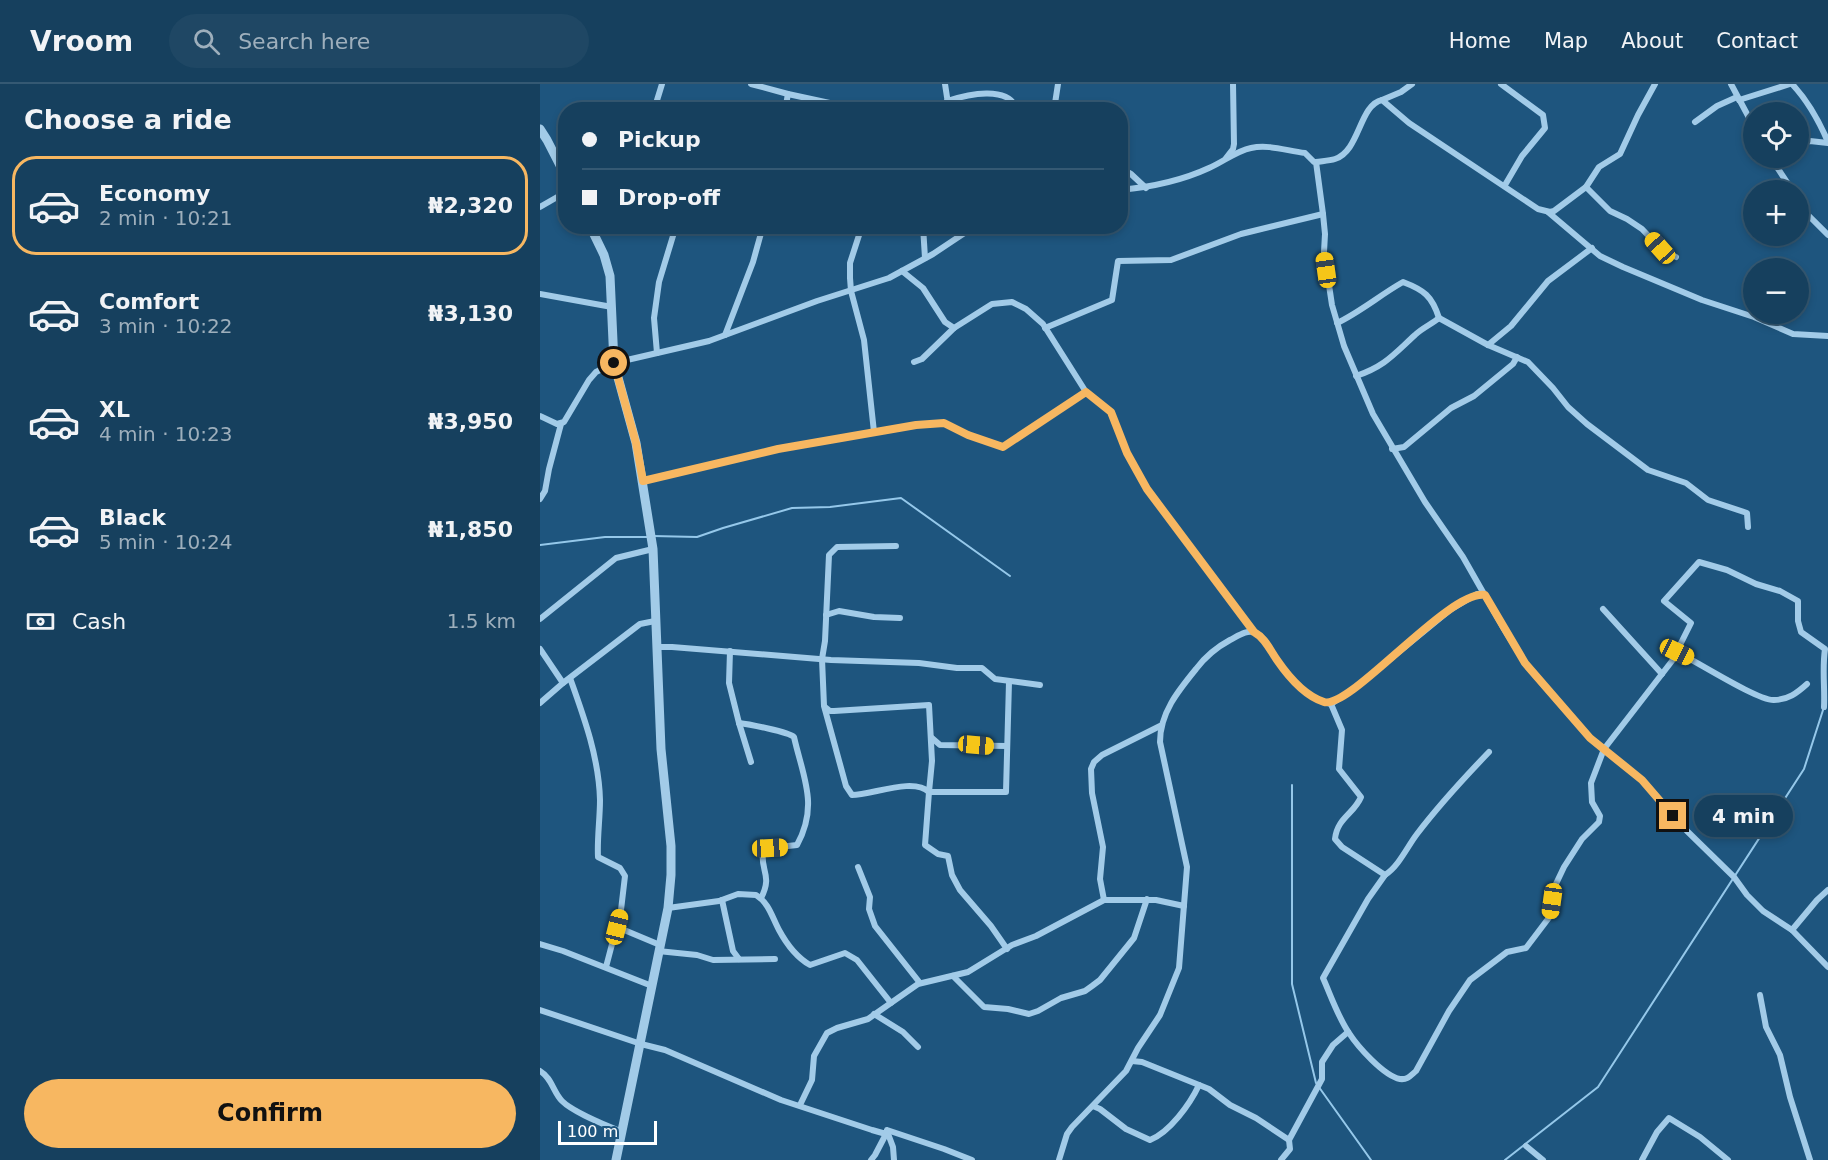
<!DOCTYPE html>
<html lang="en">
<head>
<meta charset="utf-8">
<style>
  :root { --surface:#16405e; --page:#1f4764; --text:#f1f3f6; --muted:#9eafbc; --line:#355973; --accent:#f7b761 }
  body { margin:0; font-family:"DejaVu Sans",sans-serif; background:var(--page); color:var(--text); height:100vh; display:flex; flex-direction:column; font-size:22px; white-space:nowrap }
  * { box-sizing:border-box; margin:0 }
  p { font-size:20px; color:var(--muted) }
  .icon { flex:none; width:33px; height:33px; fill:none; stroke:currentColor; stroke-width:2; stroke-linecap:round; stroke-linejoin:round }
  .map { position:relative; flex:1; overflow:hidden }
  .drawer { display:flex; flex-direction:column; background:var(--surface); width:540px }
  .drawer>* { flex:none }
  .top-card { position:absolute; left:18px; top:18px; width:570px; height:132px; border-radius:24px; box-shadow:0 3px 9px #0003,0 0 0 2px var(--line); display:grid; align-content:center; height:132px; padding:0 24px; background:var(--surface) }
  .buttons { position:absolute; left:1203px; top:18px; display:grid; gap:12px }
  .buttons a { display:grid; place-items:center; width:66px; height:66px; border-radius:50%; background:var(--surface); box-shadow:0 3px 9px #0003,0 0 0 2px var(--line); font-size:30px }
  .scale { position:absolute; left:18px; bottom:15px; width:99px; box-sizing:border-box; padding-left:6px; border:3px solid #fff; border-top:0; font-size:16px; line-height:21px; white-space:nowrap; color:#fff; -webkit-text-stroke:4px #1e557e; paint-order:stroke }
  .end { position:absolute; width:27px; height:27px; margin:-14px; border:8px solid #f7b761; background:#111; box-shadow:0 0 0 3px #111 }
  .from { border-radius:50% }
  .bubble { position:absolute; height:42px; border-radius:21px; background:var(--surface); box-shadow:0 3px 9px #0003,0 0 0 2px var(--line); font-size:20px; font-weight:700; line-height:42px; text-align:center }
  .car { position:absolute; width:18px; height:36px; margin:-18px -9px; border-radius:8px; box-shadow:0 0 4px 2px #0007; background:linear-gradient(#f5c518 24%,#345 0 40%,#f5c518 0 76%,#345 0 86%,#f5c518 0) }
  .top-card b { display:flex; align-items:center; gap:21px; height:57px; font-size:22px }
  .top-card b+b { border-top:2px solid var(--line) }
  .top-card i { width:15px; height:15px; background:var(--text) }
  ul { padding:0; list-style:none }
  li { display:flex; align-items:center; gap:18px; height:99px; margin:0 12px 9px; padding:0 12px; border:3px solid transparent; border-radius:24px }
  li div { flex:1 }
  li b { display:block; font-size:22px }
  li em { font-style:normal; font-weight:700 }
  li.selected { border-color:var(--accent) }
  li>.icon { width:54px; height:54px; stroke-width:1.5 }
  h2 { padding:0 24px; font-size:27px; line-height:72px }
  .pay { display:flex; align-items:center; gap:15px; height:66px; padding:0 24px; font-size:22px }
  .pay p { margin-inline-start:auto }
  .cta { display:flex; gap:12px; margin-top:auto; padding:12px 24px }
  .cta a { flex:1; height:69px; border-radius:36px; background:var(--accent); color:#111; font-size:24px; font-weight:700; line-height:69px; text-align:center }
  header { display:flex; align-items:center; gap:36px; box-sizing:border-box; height:84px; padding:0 30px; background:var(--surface); border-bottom:2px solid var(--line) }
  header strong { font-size:28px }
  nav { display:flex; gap:33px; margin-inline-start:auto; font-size:21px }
  .search { width:420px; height:54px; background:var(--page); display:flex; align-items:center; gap:15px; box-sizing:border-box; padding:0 21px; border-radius:33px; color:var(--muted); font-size:22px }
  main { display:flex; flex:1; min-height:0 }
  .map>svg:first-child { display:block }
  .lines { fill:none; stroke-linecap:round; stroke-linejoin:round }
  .stream { stroke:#95c8ea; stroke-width:2 }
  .minor { stroke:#a2cbe8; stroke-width:6 }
  .tertiary { stroke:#a2cbe8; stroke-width:9 }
  .route { stroke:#f7b761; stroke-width:8 }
</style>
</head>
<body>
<header>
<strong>Vroom</strong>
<div class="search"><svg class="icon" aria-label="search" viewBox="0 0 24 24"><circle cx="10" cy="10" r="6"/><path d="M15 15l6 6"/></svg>Search here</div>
<nav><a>Home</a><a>Map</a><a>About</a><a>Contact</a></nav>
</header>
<main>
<section class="drawer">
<h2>Choose a ride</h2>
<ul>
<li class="selected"><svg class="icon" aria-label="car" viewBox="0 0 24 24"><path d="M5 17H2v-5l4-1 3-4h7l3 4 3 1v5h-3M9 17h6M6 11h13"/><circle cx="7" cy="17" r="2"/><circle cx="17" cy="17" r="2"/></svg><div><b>Economy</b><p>2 min · 10:21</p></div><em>₦2,320</em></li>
<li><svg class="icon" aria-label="car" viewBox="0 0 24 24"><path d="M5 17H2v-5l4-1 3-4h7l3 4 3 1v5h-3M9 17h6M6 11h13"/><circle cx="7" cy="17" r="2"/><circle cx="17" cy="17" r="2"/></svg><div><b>Comfort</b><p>3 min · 10:22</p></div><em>₦3,130</em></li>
<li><svg class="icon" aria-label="car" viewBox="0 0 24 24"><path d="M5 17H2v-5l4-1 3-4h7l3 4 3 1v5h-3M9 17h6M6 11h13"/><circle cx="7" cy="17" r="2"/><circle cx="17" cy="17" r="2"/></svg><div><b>XL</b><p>4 min · 10:23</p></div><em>₦3,950</em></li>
<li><svg class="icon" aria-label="car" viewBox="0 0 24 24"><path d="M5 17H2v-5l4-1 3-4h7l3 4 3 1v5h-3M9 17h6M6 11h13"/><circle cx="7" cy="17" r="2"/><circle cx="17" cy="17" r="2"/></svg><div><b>Black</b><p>5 min · 10:24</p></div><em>₦1,850</em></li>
</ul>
<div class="pay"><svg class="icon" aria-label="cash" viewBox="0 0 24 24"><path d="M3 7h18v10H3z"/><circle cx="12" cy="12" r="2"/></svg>Cash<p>1.5 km</p></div>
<div class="cta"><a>Confirm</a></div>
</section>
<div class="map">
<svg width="1288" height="1076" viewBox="0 0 1288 1076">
  <rect width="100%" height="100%" fill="#1e557e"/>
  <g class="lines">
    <g class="stream">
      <path d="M113 452 157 453 183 444 252 424 290 423 361 414 470 492"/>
      <path d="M0 461 65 453H108"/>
      <path d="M752 701V900L776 999 831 1076"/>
      <path d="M965 1076 1058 1003 1264 685 1284 623"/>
    </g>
    <g class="minor">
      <path d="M211 0 248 10 322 26"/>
      <path d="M405 0 409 26"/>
      <path d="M961 0 1003 31 1005 44 982 72 965 101"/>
      <path d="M1191 0 1214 43"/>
      <path d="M1252 0C1268 17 1279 37 1288 58"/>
      <path d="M842 16 861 8 872 0"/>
      <path d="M1199 16 1250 0"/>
      <path d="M407 17C426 11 469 0 477 26"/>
      <path d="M114 26 122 0"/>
      <path d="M245 26 248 10"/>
      <path d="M514 26 518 0"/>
      <path d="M1155 38 1177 22 1197 13"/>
      <path d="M1258 61 1270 57 1288 59"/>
      <path d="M686 74 693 65 694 60 693 0"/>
      <path d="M1231 74 1252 106"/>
      <path d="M776 78C782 77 789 77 795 75 820 67 819 21 842 16L869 39 998 125 1010 128 1014 127 1046 103 1070 127 1087 135 1102 145 1120 164 1136 173"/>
      <path d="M580 84 591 90 606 104"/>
      <path d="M1046 103 1059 83 1080 70 1098 31 1115 0"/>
      <path d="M580 106C612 103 641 97 669 84 683 78 696 67 711 64 729 60 747 67 765 69L774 78H776L783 130 785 150 784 168 792 221 804 262 833 330 885 418 923 473 964 545 985 579 994 590 1050 654 1102 696 1147 747 1194 793 1207 811 1223 827 1252 846 1277 816 1288 806"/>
      <path d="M1258 117 1268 131 1288 151"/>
      <path d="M0 123 26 108"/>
      <path d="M1008 128 1060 172 1083 183 1162 216 1214 233 1253 250 1288 252"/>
      <path d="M322 142 310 179V194L311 207 324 256 334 348"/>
      <path d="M383 142 385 174"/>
      <path d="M362 187 383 204 405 238 414 244 452 220 472 218 486 225 503 240 546 308 571 328 587 369 607 405 714 548"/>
      <path d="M0 210 72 223"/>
      <path d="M899 234 948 261 988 278 1013 304 1028 323 1047 340 1108 386 1146 399 1168 416 1207 429 1208 443"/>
      <path d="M797 239C820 228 840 211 863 198 884 206 892 212 899 234"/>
      <path d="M505 244 572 216 578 177 631 176 701 150 783 130"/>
      <path d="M185 251 213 178 223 142"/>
      <path d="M948 261 971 242 1008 197 1052 164"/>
      <path d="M117 269 114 234 119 198 136 142"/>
      <path d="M374 278 382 275 414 244"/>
      <path d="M816 292C845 282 853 271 875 251 882 244 892 240 899 234"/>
      <path d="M0 332 17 340 24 338 49 296 56 288 74 279 169 257 277 217 349 194 393 170 435 142"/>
      <path d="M852 365 864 363 911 324 934 312 973 280 977 273"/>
      <path d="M103 397 238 365 376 341 404 339 428 351 463 363 546 308"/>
      <path d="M0 415 5 407 9 385 21 340"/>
      <path d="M356 462 297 463 289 471 285 557 282 575 284 622 306 702 312 711C332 711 373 693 389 708L385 761 398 770 408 772 412 791 420 806 451 842 467 865"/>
      <path d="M1063 525 1122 590"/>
      <path d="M286 531 299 527 334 533 360 534"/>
      <path d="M0 535 76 474 113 465"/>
      <path d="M116 563H132L291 576 379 579 417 584H442L455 595 500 601"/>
      <path d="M0 565 23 599 100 540 115 537"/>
      <path d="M190 567 189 599 199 639 211 678"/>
      <path d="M1137 568C1156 577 1218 617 1234 616 1248 616 1257 609 1267 600"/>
      <path d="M30 594C44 633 59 674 60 716 60 735 57 754 58 773L80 784 85 792 81 826 66 883"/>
      <path d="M0 619 23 599"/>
      <path d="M791 620 802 646 799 685 821 713C814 730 797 734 795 755L802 763 845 791C859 782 867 763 877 750 899 721 924 694 949 668"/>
      <path d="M285 623 290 627H294L389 621 392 677 389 708H466L469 598"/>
      <path d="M199 639C208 640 249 648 254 653 263 693 279 721 257 761L230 764 223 767C220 787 233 791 221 814"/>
      <path d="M392 654 400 661 467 662"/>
      <path d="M318 783 330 813 329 825 335 842 380 899"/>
      <path d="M845 791 828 815 783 894C791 912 798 933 809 949 818 963 844 992 860 995 868 996 871 991 876 987L909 927 930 896 967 868 986 864 1011 831 1014 804 1024 783 1042 755 1059 738 1060 732 1052 718 1051 699 1064 665 1132 577 1151 539 1124 517 1159 478 1187 486 1216 500 1240 507 1258 517V537L1261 548 1285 565C1282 585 1285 603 1284 623"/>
      <path d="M182 816 193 867 199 875"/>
      <path d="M564 816 560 795 563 763 552 709 551 685 554 678 562 671 620 642"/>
      <path d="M128 824 179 817 198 810 216 811C229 819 232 833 239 846 246 859 256 873 270 881L305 869 317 876 351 919"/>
      <path d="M77 843 120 861"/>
      <path d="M1252 846 1288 883"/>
      <path d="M0 860 23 867 112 902"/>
      <path d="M118 867 157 871 173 876 235 875"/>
      <path d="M413 892 444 923 468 925 489 930 498 927 521 914 545 907 552 902 560 896 594 854 607 815"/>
      <path d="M1220 911 1226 943 1240 971 1250 1013 1270 1076"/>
      <path d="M0 926 101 960 125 966 241 1016 332 1046 346 1050 347 1046 404 1065 432 1076"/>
      <path d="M334 930 363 948 378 963"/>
      <path d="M592 977 602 978 669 1005 690 1021 716 1034 749 1056 782 995V978L793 961 808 948"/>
      <path d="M0 987C12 994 13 1008 22 1017 34 1029 66 1041 82 1048"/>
      <path d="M260 1021 272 996 274 972 287 949 297 944 328 935 378 900 428 888 472 861 496 852 564 816H616L644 822"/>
      <path d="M553 1022 560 1025 586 1045 610 1056C630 1048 650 1020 659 1001"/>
      <path d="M347 1047 353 1063 354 1076"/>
      <path d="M986 1062 1003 1076"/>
      <path d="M331 1076 335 1071 346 1050"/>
      <path d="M519 1076 527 1050 532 1043 586 987 598 964 620 931 639 884 647 783 620 658C620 629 638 607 656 585 665 573 677 563 690 556 698 552 707 545 716 549 725 553 730 566 736 574 748 593 767 615 791 620L815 604 910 526 937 510 945 511"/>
      <path d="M741 1076 750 1065 749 1056"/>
      <path d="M1102 1076 1117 1048 1129 1034 1160 1053 1188 1076"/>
    </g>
    <g class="tertiary">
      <path d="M0 45 7 56 26 93"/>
      <path d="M50 142 64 171 70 192 74 279 96 359 113 465 121 665 131 762V791L128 824 76 1076"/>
    </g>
  </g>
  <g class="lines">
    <path class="route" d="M74 279 96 359 103 397 238 365 376 341 404 339 428 351 463 363 546 308 571 328 587 369 607 405 714 548C725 554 730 566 737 576 748 592 765 612 784 618 810 626 909 505 945 511L985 579 1050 654 1102 696 1133 732"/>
  </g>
</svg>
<div class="buttons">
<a><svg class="icon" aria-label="locate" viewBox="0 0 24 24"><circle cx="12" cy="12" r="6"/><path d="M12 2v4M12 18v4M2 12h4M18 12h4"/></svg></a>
<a>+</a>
<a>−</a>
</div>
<div class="scale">100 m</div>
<i class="end from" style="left:74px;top:279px"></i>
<i class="end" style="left:1133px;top:732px"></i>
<div class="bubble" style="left:1154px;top:711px;width:99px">4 min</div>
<i class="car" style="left:1120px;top:164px;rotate:318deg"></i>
<i class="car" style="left:786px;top:186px;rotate:352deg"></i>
<i class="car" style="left:1137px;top:568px;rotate:116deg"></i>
<i class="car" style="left:436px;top:661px;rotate:95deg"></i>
<i class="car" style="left:230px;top:764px;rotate:87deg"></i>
<i class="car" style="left:1012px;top:817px;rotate:188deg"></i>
<i class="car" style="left:77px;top:843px;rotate:14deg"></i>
<div class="top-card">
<b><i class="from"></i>Pickup</b>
<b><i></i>Drop-off</b>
</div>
</div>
</main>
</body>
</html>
